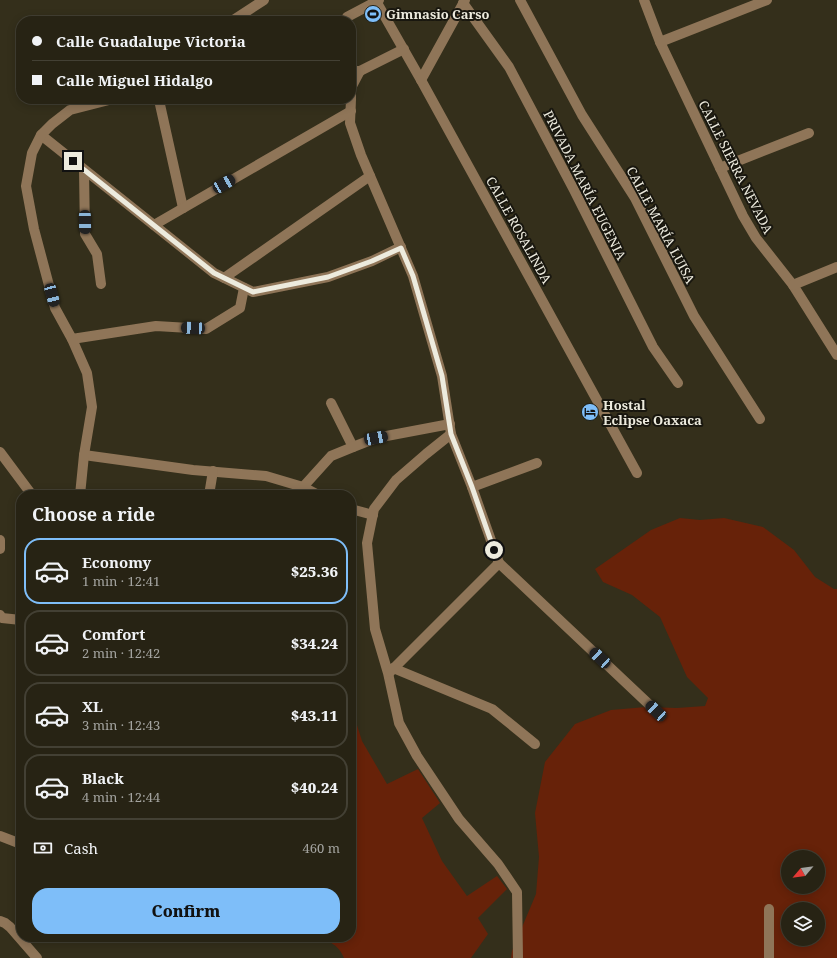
<!DOCTYPE html>
<html lang="en">
<head>
<meta charset="utf-8">
<style>
  :root { --surface:#272314; --page:#332f22; --text:#f1f3f6; --muted:#a4a4a0; --line:#434034; --accent:#7ebef9 }
  body { margin:0; font-family:"Noto Serif",serif; background:var(--page); color:var(--text); height:100vh; display:flex; flex-direction:column; font-size:15px; white-space:nowrap }
  * { box-sizing:border-box; margin:0 }
  p { font-size:13px; color:var(--muted) }
  .icon { flex:none; width:22px; height:22px; fill:none; stroke:currentColor; stroke-width:2; stroke-linecap:round; stroke-linejoin:round }
  .map { position:relative; flex:1; overflow:hidden }
  .side { position:absolute; left:16px; top:490px; width:340px; height:452px; display:flex; flex-direction:column; background:var(--surface); border-radius:16px; box-shadow:0 2px 10px #0003,0 0 0 1px var(--line) }
  .side>* { flex:none }
  .guide { position:absolute; left:16px; top:16px; width:340px; height:88px; border-radius:16px; box-shadow:0 2px 10px #0003,0 0 0 1px var(--line); display:grid; align-content:center; height:88px; padding:0 16px; background:var(--surface) }
  .needle { width:26px; rotate:241deg }
  .fabs { position:absolute; left:781px; top:850px; display:grid; gap:8px }
  .fabs a { display:grid; place-items:center; width:44px; height:44px; border-radius:50%; background:var(--surface); box-shadow:0 2px 10px #0003,0 0 0 1px var(--line); font-size:20px }
  .end { position:absolute; width:18px; height:18px; margin:-9px; border:5px solid #edebde; background:#111; box-shadow:0 0 0 2px #111 }
  .from { border-radius:50% }
  .car { position:absolute; width:12px; height:24px; margin:-12px -6px; border-radius:5px; box-shadow:0 0 3px 1px #0007; background:linear-gradient(#222 24%,#8ab4d8 0 40%,#222 0 76%,#8ab4d8 0 86%,#222 0) }
  .guide b { display:flex; align-items:center; gap:14px; height:38px; font-size:15px }
  .guide b+b { border-top:1px solid var(--line) }
  .guide i { width:10px; height:10px; background:var(--text) }
  ul { padding:0; list-style:none }
  li { display:flex; align-items:center; gap:12px; height:66px; margin:0 8px 6px; padding:0 8px; border:2px solid var(--line); border-radius:16px }
  li div { flex:1 }
  li b { display:block; font-size:15px }
  li em { font-style:normal; font-weight:800 }
  li.selected { border-color:var(--accent) }
  li>.icon { width:36px; height:36px; stroke-width:1.5 }
  h2 { padding:0 16px; font-size:18px; line-height:48px }
  .pay { display:flex; align-items:center; gap:10px; height:44px; padding:0 16px; font-size:15px }
  .pay p { margin-inline-start:auto }
  .button { display:flex; gap:8px; margin-top:auto; padding:8px 16px }
  .button a { flex:1; height:46px; border-radius:16px; background:var(--accent); color:#111; font-size:16px; font-weight:800; line-height:46px; text-align:center }
  .map>svg:first-child { display:block }
  .green { fill:#672209; fill-rule:evenodd }
  .lines { fill:none; stroke-linecap:round; stroke-linejoin:round }
  .minor { stroke:#8f7558; stroke-width:10 }
  .route { stroke:#edebde; stroke-width:5 }
  .labels { text-anchor:middle; dominant-baseline:central; stroke-width:4; stroke-linejoin:round; paint-order:stroke }
  .poi-label { font-size:13px; font-weight:bold; fill:#edebde; stroke:#19170f; text-anchor:start }
  .street-label { font-size:13px; fill:#edebde; stroke:#19170f }
</style>
</head>
<body>
<div class="map">
<svg width="837" height="958" viewBox="0 0 837 958">
  <rect width="100%" height="100%" fill="#342f1b"/>
  <g class="green">
    <path d="M680 518 700 520 724 518 763 527 794 550 815 577 834 589H837V958H511L512 951 536 894 539 857 535 813 545 762 575 724 611 710 646 707 677 708 705 706 708 698 687 677 660 617 632 595 603 582 595 569 651 530ZM788 857H818V887H788ZM788 909H818V939H788Z"/>
    <path d="M351 706 362 741 387 784 418 769 440 803 422 818 442 861 467 896 497 876 507 889 478 918 488 934 471 958H344C338 944 330 942 317 937H351Z"/>
  </g>
  <g class="lines">
    <g class="minor">
      <path d="M520 0 582 115 635 198 694 316 760 419"/>
      <path d="M644 0 660 42 743 216 756 238 793 285 837 355"/>
      <path d="M376 1 421 80 637 473"/>
      <path d="M463 3 509 67 574 190 653 347 678 383"/>
      <path d="M347 17 379 0"/>
      <path d="M232 21 264 0"/>
      <path d="M660 42 767 0"/>
      <path d="M351 71H360L404 49"/>
      <path d="M421 80 465 0"/>
      <path d="M351 98V88L360 71"/>
      <path d="M351 99 350 123 361 155 413 276 442 376 451 434 472 487 499 563 656 711"/>
      <path d="M159 100 183 208"/>
      <path d="M41 135 214 273 253 292 328 277 372 261 401 247"/>
      <path d="M720 168 809 133"/>
      <path d="M84 170 85 234 97 254 101 284"/>
      <path d="M154 225 351 111"/>
      <path d="M224 278 370 176"/>
      <path d="M793 285 837 267"/>
      <path d="M72 339 156 326 206 329 240 308 244 288"/>
      <path d="M331 403 353 447"/>
      <path d="M451 434 426 454 396 480 374 509 367 543 375 629 388 673 399 723 417 756 459 819 498 864 517 892 518 958"/>
      <path d="M0 452 32 495"/>
      <path d="M84 455 193 470 266 476 303 487 318 495"/>
      <path d="M472 487 537 463"/>
      <path d="M80 495 84 455 92 407 87 373 72 339 55 308 34 229 26 186 32 153 41 135 52 124 70 110 109 100H159L162 99"/>
      <path d="M209 495 213 471"/>
      <path d="M298 495 303 487 331 456 353 447 376 438 450 424"/>
      <path d="M351 509 373 515"/>
      <path d="M0 540V549"/>
      <path d="M0 615 2 618 21 620"/>
      <path d="M393 668 492 709 535 744"/>
      <path d="M390 672 499 563"/>
      <path d="M0 836 21 844"/>
      <path d="M0 921 5 923 10 927 37 958"/>
      <path d="M769 958V909"/>
    </g>
  </g>
  <g class="lines">
    <path class="route" d="M73 161 214 273 253 292 328 277 372 261 401 248 413 276 442 376 451 434 472 487 494 550"/>
  </g>
  <defs>
    <g id="stadium-disc" transform="scale(0.9)"><circle r="9.5" fill="#7ebef9" stroke="#19170f"/><path d="M0-5a6.5 5 0 1 0 0 10a6.5 5 0 1 0 0-10ZM-3.5-1.8h7v3.6h-7Z" fill="#111"/></g>
    <g id="hotel-disc" transform="scale(0.9)"><circle r="9.5" fill="#7ebef9" stroke="#19170f"/><path d="M-6-4.5h1.5V1H6V5H4.5V3h-9V5H-6ZM-4 0a1.8 1.8 0 1 1 3.6 0ZM.5 0V-2.5h3Q6-2.5 6 0Z" fill="#111"/></g>
  </defs>
  <g fill-rule="evenodd">
    <use href="#stadium-disc" x="373" y="14"/>
    <use href="#hotel-disc" x="590" y="412"/>
  </g>
  <g class="labels">
    <g class="poi-label">
      <text x="386" y="14">Gimnasio Carso</text>
      <text x="603" y="405">Hostal<tspan x="603" dy="15">Eclipse Oaxaca</tspan></text>
    </g>
    <g class="street-label">
      <text transform="translate(736 167) rotate(63)">CALLE SIERRA NEVADA</text>
      <text transform="translate(585 185) rotate(63)">PRIVADA MARÍA EUGENIA</text>
      <text transform="translate(661 225) rotate(62)">CALLE MARÍA LUISA</text>
      <text transform="translate(519 230) rotate(61)">CALLE ROSALINDA</text>
    </g>
  </g>
</svg>
<div class="fabs">
<a><svg class="needle" viewBox="-14 -14 28 28"><path d="M0-13l5 13h-10z" fill="#e53935"/><path d="M0 13l5-13h-10z" fill="#a4a4a0"/></svg></a>
<a><svg class="icon" aria-label="layers" viewBox="0 0 24 24"><path d="M12 4l9 5-9 5-9-5zM3 14l9 5 9-5"/></svg></a>
</div>
<i class="end from" style="left:494px;top:550px"></i>
<i class="end" style="left:73px;top:161px"></i>
<i class="car" style="left:224px;top:184px;rotate:60deg"></i>
<i class="car" style="left:85px;top:222px;rotate:179deg"></i>
<i class="car" style="left:52px;top:295px;rotate:165deg"></i>
<i class="car" style="left:193px;top:328px;rotate:273deg"></i>
<i class="car" style="left:376px;top:438px;rotate:79deg"></i>
<i class="car" style="left:600px;top:658px;rotate:313deg"></i>
<i class="car" style="left:656px;top:711px;rotate:313deg"></i>
<div class="guide">
<b><i class="from"></i>Calle Guadalupe Victoria</b>
<b><i></i>Calle Miguel Hidalgo</b>
</div>
<section class="side">
<h2>Choose a ride</h2>
<ul>
<li class="selected"><svg class="icon" aria-label="car" viewBox="0 0 24 24"><path d="M5 17H2v-5l4-1 3-4h7l3 4 3 1v5h-3M9 17h6M6 11h13"/><circle cx="7" cy="17" r="2"/><circle cx="17" cy="17" r="2"/></svg><div><b>Economy</b><p>1 min · 12:41</p></div><em>$25.36</em></li>
<li><svg class="icon" aria-label="car" viewBox="0 0 24 24"><path d="M5 17H2v-5l4-1 3-4h7l3 4 3 1v5h-3M9 17h6M6 11h13"/><circle cx="7" cy="17" r="2"/><circle cx="17" cy="17" r="2"/></svg><div><b>Comfort</b><p>2 min · 12:42</p></div><em>$34.24</em></li>
<li><svg class="icon" aria-label="car" viewBox="0 0 24 24"><path d="M5 17H2v-5l4-1 3-4h7l3 4 3 1v5h-3M9 17h6M6 11h13"/><circle cx="7" cy="17" r="2"/><circle cx="17" cy="17" r="2"/></svg><div><b>XL</b><p>3 min · 12:43</p></div><em>$43.11</em></li>
<li><svg class="icon" aria-label="car" viewBox="0 0 24 24"><path d="M5 17H2v-5l4-1 3-4h7l3 4 3 1v5h-3M9 17h6M6 11h13"/><circle cx="7" cy="17" r="2"/><circle cx="17" cy="17" r="2"/></svg><div><b>Black</b><p>4 min · 12:44</p></div><em>$40.24</em></li>
</ul>
<div class="pay"><svg class="icon" aria-label="cash" viewBox="0 0 24 24"><path d="M3 7h18v10H3z"/><circle cx="12" cy="12" r="2"/></svg>Cash<p>460 m</p></div>
<div class="button"><a>Confirm</a></div>
</section>
</div>
</body>
</html>
